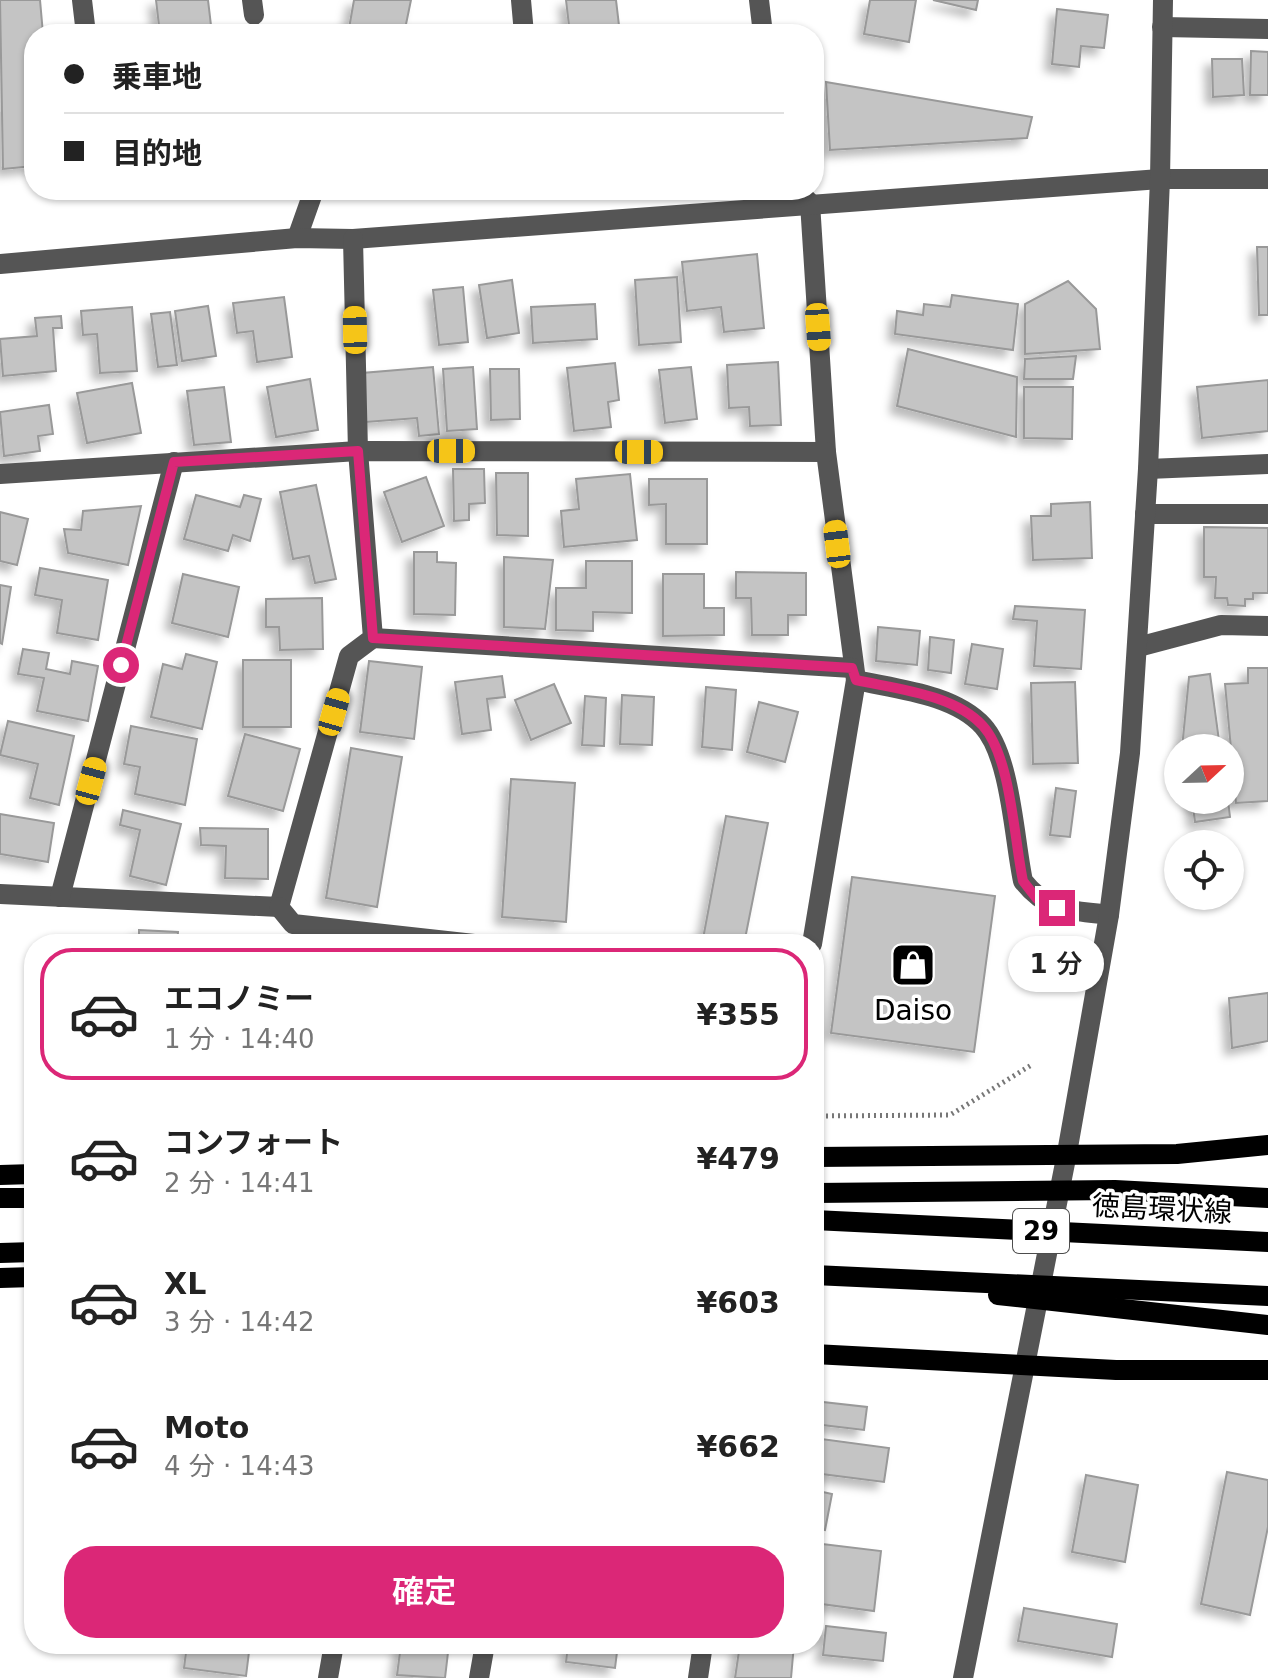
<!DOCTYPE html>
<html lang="ja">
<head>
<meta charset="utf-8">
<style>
  :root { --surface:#fff; --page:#f2f2f2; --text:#222; --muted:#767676; --line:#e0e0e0; --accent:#db2777 }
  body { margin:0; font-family:"DejaVu Sans","Noto Sans JP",sans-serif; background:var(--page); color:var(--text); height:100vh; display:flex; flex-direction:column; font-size:30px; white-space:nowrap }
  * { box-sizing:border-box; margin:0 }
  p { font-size:26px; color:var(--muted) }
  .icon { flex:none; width:44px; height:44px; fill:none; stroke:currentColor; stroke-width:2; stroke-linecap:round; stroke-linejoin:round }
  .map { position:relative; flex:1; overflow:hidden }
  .panel { position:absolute; left:24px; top:934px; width:800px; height:720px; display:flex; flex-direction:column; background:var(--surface); border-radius:32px; box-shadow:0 2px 6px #0004 }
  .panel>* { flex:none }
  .hud { position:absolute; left:24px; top:24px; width:800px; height:176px; border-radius:32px; box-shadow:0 2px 6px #0004; display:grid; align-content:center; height:176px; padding:0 40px; background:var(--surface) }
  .needle { width:52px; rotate:68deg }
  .fabs { position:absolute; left:1164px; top:734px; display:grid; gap:16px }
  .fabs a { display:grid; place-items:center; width:80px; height:80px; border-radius:50%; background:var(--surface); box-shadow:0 2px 6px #0004; font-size:40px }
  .end { position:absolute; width:36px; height:36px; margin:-18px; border:10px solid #db2777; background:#fff; box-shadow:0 0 0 4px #fff }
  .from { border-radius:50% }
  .bubble { position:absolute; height:56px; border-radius:28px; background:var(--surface); box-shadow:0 2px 6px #0004; font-size:26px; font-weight:600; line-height:56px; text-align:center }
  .car { position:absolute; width:24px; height:48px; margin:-24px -12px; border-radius:10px; box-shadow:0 0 6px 2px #0007; background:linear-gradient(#f5c518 24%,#345 0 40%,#f5c518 0 76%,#345 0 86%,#f5c518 0) }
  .hud b { display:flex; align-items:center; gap:28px; height:76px; font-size:30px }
  .hud b+b { border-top:2px solid var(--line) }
  .hud i { width:20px; height:20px; background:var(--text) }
  ul { padding:14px 0 0; list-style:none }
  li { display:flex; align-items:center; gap:24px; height:132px; margin:0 16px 12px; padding:0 24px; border:4px solid transparent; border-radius:32px }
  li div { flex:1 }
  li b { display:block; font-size:30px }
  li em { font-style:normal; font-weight:600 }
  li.active { border-color:var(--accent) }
  li>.icon { width:72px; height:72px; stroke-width:1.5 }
  .primary-button { display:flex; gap:16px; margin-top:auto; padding:16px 40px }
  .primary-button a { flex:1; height:92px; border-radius:32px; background:var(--accent); color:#fff; font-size:32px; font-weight:600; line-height:92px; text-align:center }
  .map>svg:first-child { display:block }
  .building { fill:#c4c4c4; stroke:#999; stroke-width:2; filter:url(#shadow) }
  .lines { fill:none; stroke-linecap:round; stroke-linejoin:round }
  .path { stroke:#777; stroke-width:5; stroke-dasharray:2 4; stroke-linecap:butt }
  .minor { stroke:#555; stroke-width:20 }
  .major { stroke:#000; stroke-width:20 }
  .route { stroke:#db2777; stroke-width:10 }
  .labels { text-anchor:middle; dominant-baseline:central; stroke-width:7; stroke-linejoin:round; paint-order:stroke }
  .shield { fill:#fff; stroke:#4c4c4c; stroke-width:2 }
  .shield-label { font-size:26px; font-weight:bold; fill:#000 }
  .poi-label { font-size:28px; fill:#000; stroke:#fff }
  .street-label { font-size:28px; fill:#000; stroke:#fff }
</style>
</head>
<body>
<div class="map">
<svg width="1268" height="1678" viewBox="0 0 1268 1678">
  <defs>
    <filter id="shadow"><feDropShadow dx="-7" dy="7" stdDeviation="4" flood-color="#0004"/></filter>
  </defs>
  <rect width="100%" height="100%" fill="#fff"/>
  <g class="building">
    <path d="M0 0H40L43 34H34V166L3 169Z"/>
    <path d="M156 0H208L212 34H160Z"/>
    <path d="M354 0H411L404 34H348Z"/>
    <path d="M566 0H616L620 34H570Z"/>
    <path d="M870 0H916L909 42 864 34Z"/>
    <path d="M933 0H978L976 10Z"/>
    <path d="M1057 9 1108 15 1104 48 1081 46 1079 67 1052 64Z"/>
    <path d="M1251 51 1268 52V95H1250Z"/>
    <path d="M1212 59H1242L1244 95 1213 97Z"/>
    <path d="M826 82 1032 117 1027 138 830 150Z"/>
    <path d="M1257 247H1268V315H1259Z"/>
    <path d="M757 254 764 328 724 332 721 307 687 311 682 262Z"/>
    <path d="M677 277 681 342 639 345 635 280Z"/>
    <path d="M512 280 519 333 487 338 479 285Z"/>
    <path d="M1068 281 1096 309 1100 349 1025 354V304Z"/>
    <path d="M463 287 468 342 439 345 433 290Z"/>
    <path d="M952 295 1018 304 1013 350 895 334 897 311 923 315 924 304 950 307Z"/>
    <path d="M284 297 292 357 257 362 253 331 237 333 233 303Z"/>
    <path d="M595 304 597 339 533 343 531 307Z"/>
    <path d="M208 306 216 356 182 361 175 311Z"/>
    <path d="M132 307 137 371 100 373 97 334 83 335 81 311Z"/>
    <path d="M170 312 177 365 158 367 151 314Z"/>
    <path d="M61 316 62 328H53L56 371 3 376 0 339 37 336 35 318Z"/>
    <path d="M908 349 1017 377 1016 437 897 406Z"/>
    <path d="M1076 356 1073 379H1024L1025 359Z"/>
    <path d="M778 362 781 425 750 426 749 407 729 408 727 365Z"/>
    <path d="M615 363 619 400 608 402 611 427 574 431 567 368Z"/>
    <path d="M433 367 439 434 419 436 417 418 366 422 362 373Z"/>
    <path d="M473 367 477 429 447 431 443 369Z"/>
    <path d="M691 367 697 419 665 423 659 370Z"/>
    <path d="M490 369H519L520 419 491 420Z"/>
    <path d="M310 379 318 430 276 437 267 387Z"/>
    <path d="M1268 380V431L1202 438 1197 387Z"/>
    <path d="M132 383 141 433 87 443 77 393Z"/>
    <path d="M224 387 231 442 194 445 187 391Z"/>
    <path d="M1024 387H1073L1072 439 1024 438Z"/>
    <path d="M49 405 53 434 38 436 40 451 4 456 0 412Z"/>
    <path d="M453 469H484L485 503 469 504V520L454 521Z"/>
    <path d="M496 473H528V536L497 535Z"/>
    <path d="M630 474 637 540 564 547 561 511 579 509 576 479Z"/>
    <path d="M426 477 444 526 402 542 384 492Z"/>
    <path d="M649 479H707V544H666V504L649 505Z"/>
    <path d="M316 485 336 579 315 583 309 556 293 559 280 492Z"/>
    <path d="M196 495 240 507 244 495 261 499 250 541 233 535 228 551 184 539Z"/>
    <path d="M1090 502 1092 558 1033 560 1031 516H1051V504Z"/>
    <path d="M141 506 128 565 68 553 64 529 81 530 83 511Z"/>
    <path d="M0 512 28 519 17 565 0 561Z"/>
    <path d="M1204 527 1268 528V593H1253V599H1245V606L1228 605 1227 598H1215L1216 577H1204Z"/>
    <path d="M414 552H437V562L456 563 455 615 414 614Z"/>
    <path d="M504 557 553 560 545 629 504 627Z"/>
    <path d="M586 561H632V613L593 612V631L556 630V588H586Z"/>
    <path d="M40 568 108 580 98 640 57 633 62 600 35 595Z"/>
    <path d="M736 572 806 573V615H788V635H752L751 598H736Z"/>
    <path d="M183 574 239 587 228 637 172 623Z"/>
    <path d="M663 574H704V608H724V635L663 636Z"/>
    <path d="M0 585 11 587 2 644 0 643Z"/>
    <path d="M322 598 323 649 280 650 279 627H266V599Z"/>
    <path d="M1015 606 1085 610 1081 669 1034 666 1037 621 1013 619Z"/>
    <path d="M878 627 920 631 917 665 876 661Z"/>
    <path d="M930 637 954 640 951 673 928 670Z"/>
    <path d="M972 644 1003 649 997 689 965 684Z"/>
    <path d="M23 649 49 653 46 669 70 674 72 661 98 666 88 721 37 711 44 678 18 674Z"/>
    <path d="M186 654 217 662 202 729 151 717 163 664 182 669Z"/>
    <rect x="243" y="660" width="48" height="67"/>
    <path d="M369 661 422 667 414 739 360 732Z"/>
    <path d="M1248 668H1268V801L1236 803 1225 684 1248 683Z"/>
    <path d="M1210 674 1220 748H1182L1189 677Z"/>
    <path d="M502 676 505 697 487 699 491 730 462 734 455 682Z"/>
    <path d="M1075 682 1078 763 1033 764 1031 683Z"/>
    <path d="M554 684 571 723 531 740 515 700Z"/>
    <path d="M706 687 736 690 732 750 702 747Z"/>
    <path d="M622 695 654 697 652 745 620 744Z"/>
    <path d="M585 696 606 698 604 746 582 745Z"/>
    <path d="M759 702 798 712 785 762 747 752Z"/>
    <path d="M8 721 74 736 59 805 30 798 38 764 0 755Z"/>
    <path d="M131 726 197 739 185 805 135 794 140 767 124 764Z"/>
    <path d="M245 734 300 749 283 811 228 796Z"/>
    <path d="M351 748 402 757 377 907 326 898Z"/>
    <path d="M511 779 575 783 566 922 502 917Z"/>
    <path d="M1056 788 1076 791 1070 837 1050 835Z"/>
    <path d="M1192 800H1228L1230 817 1195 822Z"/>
    <path d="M123 810 181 824 166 885 130 876 140 830 120 825Z"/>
    <path d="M0 814 54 823 48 862 0 854Z"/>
    <path d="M726 816 768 823 744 944H702Z"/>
    <path d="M200 828 268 829V879L225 878 226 846 201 845Z"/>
    <path d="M852 877 995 896 974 1052 831 1033Z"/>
    <path d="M139 930 178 932 177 944H139Z"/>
    <path d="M1268 993V1041L1232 1048 1229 998Z"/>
    <path d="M814 1401 867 1407 864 1430 814 1424Z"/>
    <path d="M814 1438 889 1448 884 1482 814 1473Z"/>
    <path d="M1227 1472 1268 1480V1527L1250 1615 1201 1604Z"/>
    <path d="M1086 1475 1138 1485 1125 1562 1072 1552Z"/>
    <path d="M814 1490 832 1494 825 1530 814 1528Z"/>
    <path d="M814 1543 881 1551 874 1611 814 1603Z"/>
    <path d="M1024 1608 1117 1624 1112 1657 1018 1641Z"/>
    <path d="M826 1626 886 1633 883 1661 823 1655Z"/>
    <path d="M187 1644H250L246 1676 184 1668Z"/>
    <path d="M401 1644H449L445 1678 397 1675Z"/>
    <path d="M568 1644H618L615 1668 566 1662Z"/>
    <path d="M740 1644H794L791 1678H735Z"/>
  </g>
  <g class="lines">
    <path class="path" d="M814 1116 950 1115 1033 1064"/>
    <g class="minor">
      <path d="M82 0 86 34"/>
      <path d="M252 0 254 15"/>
      <path d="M521 0 524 34"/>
      <path d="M759 0 763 34"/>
      <path d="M1162 27 1268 29"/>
      <path d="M801 194 810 203 826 452 856 680C896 689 954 694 983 726 1011 757 1014 839 1023 881 1048 913 1072 910 1109 915"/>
      <path d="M297 238 314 190"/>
      <path d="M0 264 297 238 353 239 1160 179H1268"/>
      <path d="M1148 469 1268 464"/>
      <path d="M0 474 358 451 826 452"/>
      <path d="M1145 514H1268"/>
      <path d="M373 638 852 668"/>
      <path d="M1138 647 1221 625 1268 626"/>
      <path d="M0 894 279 907 349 656 373 638 358 451 353 239"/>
      <path d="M60 897 174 462"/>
      <path d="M279 907 293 924 474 944"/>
      <path d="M812 944 856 680"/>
      <path d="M328 1678 334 1644"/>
      <path d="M479 1678 485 1644"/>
      <path d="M698 1678 703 1644"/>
      <path d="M963 1678 1067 1153 1109 915 1130 753 1148 469 1160 179 1163 0"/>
    </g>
    <g class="major">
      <path d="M814 1157 1177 1154 1268 1145"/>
      <path d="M0 1175 34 1174"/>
      <path d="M814 1193 1115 1190 1268 1198"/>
      <path d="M0 1198H34"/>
      <path d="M814 1220 1268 1242"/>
      <path d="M0 1253 34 1252"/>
      <path d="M814 1275 1268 1296"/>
      <path d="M0 1278 34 1277"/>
      <path d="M998 1295 1268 1325"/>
      <path d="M814 1354 1116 1370H1268"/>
    </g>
  </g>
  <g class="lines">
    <path class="route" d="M121 665 174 462 358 451 373 638 852 668 856 680C896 689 954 694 983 726 1011 757 1014 839 1023 881L1037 899 1057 908"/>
  </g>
  <defs>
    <g id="shop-square" transform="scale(2.3)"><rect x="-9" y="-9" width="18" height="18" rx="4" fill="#000" stroke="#fff"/><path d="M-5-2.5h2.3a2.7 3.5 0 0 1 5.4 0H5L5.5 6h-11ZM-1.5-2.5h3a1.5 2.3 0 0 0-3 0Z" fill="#fff"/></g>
  </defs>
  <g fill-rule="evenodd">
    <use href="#shop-square" x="913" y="965"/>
  </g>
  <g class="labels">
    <rect class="shield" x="1013" y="1209" width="56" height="44" rx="6"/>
    <g class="shield-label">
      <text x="1041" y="1231">29</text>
    </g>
    <g class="poi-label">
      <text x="913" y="1010">Daiso</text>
    </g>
    <g class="street-label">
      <text transform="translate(1162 1209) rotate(3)">徳島環状線</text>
    </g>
  </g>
</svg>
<div class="fabs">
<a><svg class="needle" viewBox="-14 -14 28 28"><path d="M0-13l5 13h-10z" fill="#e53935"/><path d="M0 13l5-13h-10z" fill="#767676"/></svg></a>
<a><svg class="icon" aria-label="locate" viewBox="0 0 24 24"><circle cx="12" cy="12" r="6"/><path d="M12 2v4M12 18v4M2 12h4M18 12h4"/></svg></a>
</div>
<i class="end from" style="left:121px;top:665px"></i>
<i class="end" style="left:1057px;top:908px"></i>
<div class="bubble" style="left:1008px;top:936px;width:96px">1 分</div>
<i class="car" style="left:818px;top:327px;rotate:176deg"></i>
<i class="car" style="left:355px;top:330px;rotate:359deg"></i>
<i class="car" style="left:451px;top:451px;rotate:90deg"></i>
<i class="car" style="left:639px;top:452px;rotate:90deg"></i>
<i class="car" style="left:837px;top:544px;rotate:353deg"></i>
<i class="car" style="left:334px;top:712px;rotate:16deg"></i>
<i class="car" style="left:91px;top:781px;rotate:15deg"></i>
<div class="hud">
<b><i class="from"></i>乗車地</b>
<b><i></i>目的地</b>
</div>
<section class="panel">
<ul>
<li class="active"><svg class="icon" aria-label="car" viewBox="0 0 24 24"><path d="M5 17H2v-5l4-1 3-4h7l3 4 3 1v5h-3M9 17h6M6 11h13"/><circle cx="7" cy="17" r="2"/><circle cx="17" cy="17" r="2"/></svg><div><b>エコノミー</b><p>1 分 · 14:40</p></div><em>¥355</em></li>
<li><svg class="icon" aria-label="car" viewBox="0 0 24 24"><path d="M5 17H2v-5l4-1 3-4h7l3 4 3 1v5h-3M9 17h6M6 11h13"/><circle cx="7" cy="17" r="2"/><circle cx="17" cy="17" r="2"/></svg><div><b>コンフォート</b><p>2 分 · 14:41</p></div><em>¥479</em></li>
<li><svg class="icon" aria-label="car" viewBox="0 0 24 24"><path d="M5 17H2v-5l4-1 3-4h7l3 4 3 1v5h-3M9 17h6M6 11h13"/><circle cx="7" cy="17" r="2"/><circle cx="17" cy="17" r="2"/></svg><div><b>XL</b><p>3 分 · 14:42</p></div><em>¥603</em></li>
<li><svg class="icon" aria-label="car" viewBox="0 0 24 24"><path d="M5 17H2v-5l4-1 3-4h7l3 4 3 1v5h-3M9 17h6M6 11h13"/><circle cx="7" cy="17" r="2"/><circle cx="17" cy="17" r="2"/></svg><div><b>Moto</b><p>4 分 · 14:43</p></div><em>¥662</em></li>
</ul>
<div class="primary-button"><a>確定</a></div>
</section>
</div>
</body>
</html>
